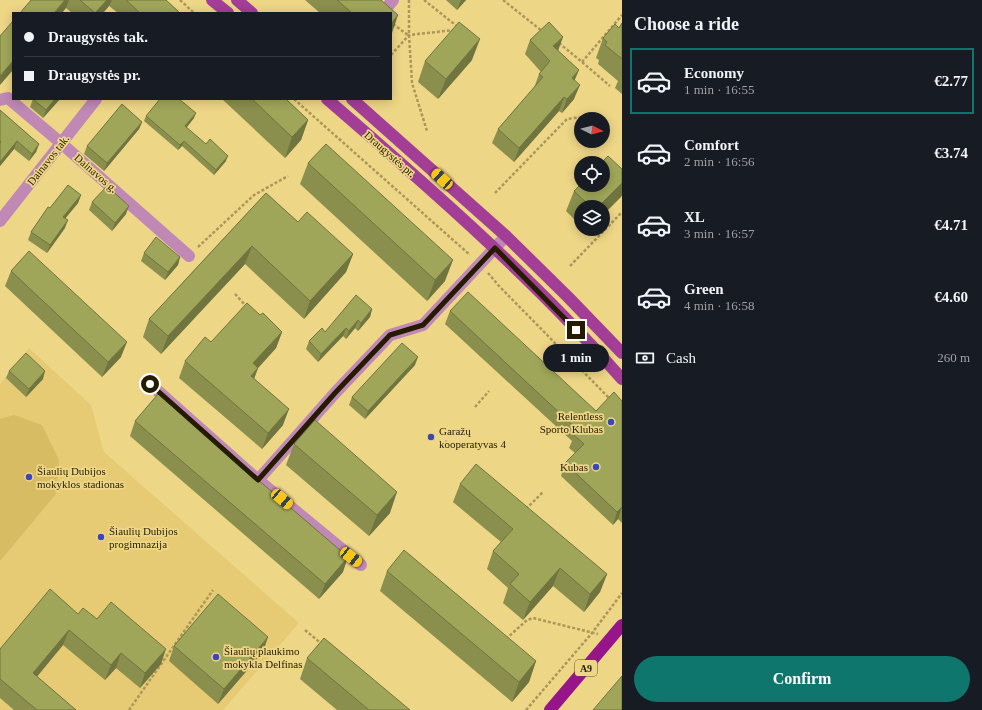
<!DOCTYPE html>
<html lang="en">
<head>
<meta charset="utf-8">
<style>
  :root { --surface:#171b24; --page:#20242c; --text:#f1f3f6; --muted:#9ea1a6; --line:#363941; --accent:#0f766e }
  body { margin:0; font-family:"Times New Roman",serif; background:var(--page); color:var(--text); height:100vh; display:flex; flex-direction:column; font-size:15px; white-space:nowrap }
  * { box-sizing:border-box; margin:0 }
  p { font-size:13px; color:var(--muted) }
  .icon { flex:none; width:22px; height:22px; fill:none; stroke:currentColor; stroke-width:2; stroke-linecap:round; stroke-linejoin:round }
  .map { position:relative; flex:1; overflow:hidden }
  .drawer { display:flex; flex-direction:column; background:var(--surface); width:360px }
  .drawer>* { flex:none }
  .banner { position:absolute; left:12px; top:12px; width:380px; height:88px; border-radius:0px; box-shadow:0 2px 10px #0003; display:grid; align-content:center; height:88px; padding:0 12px; background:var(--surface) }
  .needle { width:26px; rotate:96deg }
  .tools { position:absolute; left:574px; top:112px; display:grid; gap:8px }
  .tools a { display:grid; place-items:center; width:36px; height:36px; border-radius:50%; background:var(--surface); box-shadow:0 2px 10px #0003; font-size:20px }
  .end { position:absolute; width:18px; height:18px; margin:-9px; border:5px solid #251c00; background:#fff; box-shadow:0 0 0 2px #fff }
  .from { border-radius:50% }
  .bubble { position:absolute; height:28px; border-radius:14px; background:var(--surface); box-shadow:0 2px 10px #0003; font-size:13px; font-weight:600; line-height:28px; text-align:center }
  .car { position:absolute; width:12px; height:24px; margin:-12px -6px; border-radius:5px; box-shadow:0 0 3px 1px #0007; background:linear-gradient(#f5c518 24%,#345 0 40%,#f5c518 0 76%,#345 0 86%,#f5c518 0) }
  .banner b { display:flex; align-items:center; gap:14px; height:38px; font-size:15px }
  .banner b+b { border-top:1px solid var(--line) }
  .banner i { width:10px; height:10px; background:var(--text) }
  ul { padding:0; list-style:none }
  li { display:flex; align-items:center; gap:12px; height:66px; margin:0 8px 6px; padding:0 4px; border:2px solid transparent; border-radius:0px }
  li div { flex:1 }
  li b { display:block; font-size:15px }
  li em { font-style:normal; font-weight:600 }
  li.current { border-color:var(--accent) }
  li>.icon { width:36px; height:36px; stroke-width:1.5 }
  h2 { padding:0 12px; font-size:18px; line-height:48px }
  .pay { display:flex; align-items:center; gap:10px; height:44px; padding:0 12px; font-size:15px }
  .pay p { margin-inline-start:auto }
  .button { display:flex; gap:8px; margin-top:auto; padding:8px 12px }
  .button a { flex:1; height:46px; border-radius:24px; background:var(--accent); color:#fff; font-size:16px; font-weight:600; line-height:46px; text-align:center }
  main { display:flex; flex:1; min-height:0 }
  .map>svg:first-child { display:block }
  .built { fill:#e6cb74 }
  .green { fill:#d7bc63 }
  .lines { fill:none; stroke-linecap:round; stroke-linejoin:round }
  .path { stroke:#aa9759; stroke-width:2.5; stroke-dasharray:3 2; stroke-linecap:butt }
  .minor { stroke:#bf88b5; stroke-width:12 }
  .major { stroke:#a33e97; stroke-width:12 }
  .highway { stroke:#96158b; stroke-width:12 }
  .wall { fill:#8a8f4d }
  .shaded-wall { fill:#70743e }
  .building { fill:#a0a659; stroke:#70743e }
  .route { stroke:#251c00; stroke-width:5 }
  .poi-dot { fill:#3b46ba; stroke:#eed687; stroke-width:1.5 }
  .labels { text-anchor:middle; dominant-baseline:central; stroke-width:3.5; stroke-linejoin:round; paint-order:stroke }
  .shield { fill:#eed687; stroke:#615428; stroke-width:1 }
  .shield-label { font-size:10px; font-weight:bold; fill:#251c00 }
  .street-label { font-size:11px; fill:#251c00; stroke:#eed687 }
  .poi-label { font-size:11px; fill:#251c00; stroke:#eed687; text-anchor:start }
</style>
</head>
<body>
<main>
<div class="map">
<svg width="622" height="710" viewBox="0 0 622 710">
  <rect width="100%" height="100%" fill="#eed687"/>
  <path class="built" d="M29 348 91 405 104 452 299 623 223 710H0V384Z"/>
  <path class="green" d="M14 415 42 425 59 460 56 494 0 561V419Z"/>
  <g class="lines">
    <g class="path">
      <path d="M180 0 194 13"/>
      <path d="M409 0V35L412 83 427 131"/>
      <path d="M424 0 458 27"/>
      <path d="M503 0 542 31"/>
      <path d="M393 24 408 35"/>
      <path d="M559 43 582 62 610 86"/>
      <path d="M391 55 409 35 454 30"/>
      <path d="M582 62 622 15"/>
      <path d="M294 99 470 255"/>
      <path d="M495 193 567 119 582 117"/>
      <path d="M198 247 254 195 288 176"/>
      <path d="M570 266 622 212"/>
      <path d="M488 273 499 286 611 400"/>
      <path d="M235 294 247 307"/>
      <path d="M475 407 489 391"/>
      <path d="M445 441 456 449"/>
      <path d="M526 509 543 492"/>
      <path d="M305 630 323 645"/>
      <path d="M506 639 527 620 533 618 598 634"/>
      <path d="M129 710 213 590"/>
      <path d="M526 710 592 633 622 593"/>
    </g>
    <g class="minor">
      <path d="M382 13 393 0"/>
      <path d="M0 100 8 98 61 143 189 256"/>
      <path d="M0 221 96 99"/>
      <path d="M150 384 258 480 361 565"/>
      <path d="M258 480 335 393 390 335 423 325 506 236"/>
    </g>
    <g class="major">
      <path d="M212 0 228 13"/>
      <path d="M237 0 252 13"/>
      <path d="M327 99C430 188 532 277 622 379"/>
      <path d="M352 99 506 236 568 297 622 353"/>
    </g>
    <path class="highway" d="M550 710 622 625"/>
  </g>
  <g class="wall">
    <path d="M31 0H166L180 13H118L109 6 103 13H72L66 8Z"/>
    <path d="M305 0H381L391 13H320Z"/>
    <path d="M446 0H466L457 10Z"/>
    <path d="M622 23V94L615 88 618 81 598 64 599 60 596 58 603 38 619 28Z"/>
    <path d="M530 40 558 51 575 80 574 99 562 113 559 111 514 162 492 143 498 129 534 88 539 74 541 72 525 54Z"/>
    <path d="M472 60 438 99 418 82 425 61Z"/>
    <path d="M33 99H60L43 118 30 107Z"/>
    <path d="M222 99H286L308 120 301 140 285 158Z"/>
    <path d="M0 110 39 144 36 152 29 161 14 149 0 166Z"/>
    <path d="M146 116 194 118 186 128 226 161 214 175 182 146 178 150 144 121Z"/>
    <path d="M142 122 139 129 104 171 84 154 87 146Z"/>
    <path d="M308 163 445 281 427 301 300 184Z"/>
    <path d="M622 169V195L621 197 603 207H581V226L566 211 574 191Z"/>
    <path d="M266 193 298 222 353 254 346 272 304 319 245 264 161 354 143 337 149 319Z"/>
    <path d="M81 195 78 203 65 218V228L47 253 28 240 31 232 50 208Z"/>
    <path d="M92 202 126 214 112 231 89 210Z"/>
    <path d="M144 253 180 257 178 265 165 280 141 261Z"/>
    <path d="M11 271 121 357 102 377 5 286Z"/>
    <path d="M372 309 370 317 358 331 355 328 346 339 343 336 318 362 306 349 309 341 325 332Z"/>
    <path d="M450 311 596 411 622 401V523L618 519 613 525 561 476 565 463 575 453 569 448 572 441 445 324Z"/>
    <path d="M260 315 282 332 276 348 258 368 254 379 283 425 262 449 179 378 185 361 211 342Z"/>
    <path d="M415 365 365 419 349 405 352 397Z"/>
    <path d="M9 371 43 379 26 397 6 378Z"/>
    <path d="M135 421 343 572 319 599 130 436Z"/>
    <path d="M294 444 390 513 369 536 286 465Z"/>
    <path d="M460 484 607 574 600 592 584 612 553 586 523 620 503 603 508 588 487 569 493 551 501 542 453 502Z"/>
    <path d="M387 571 536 661 529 682 512 702 380 591Z"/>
    <path d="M78 614 97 619 161 664 140 688 116 668 105 680 63 645 37 677 76 710H14L0 698V649Z"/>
    <path d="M174 646 263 652 218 704 169 661Z"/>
    <path d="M307 658 410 710H337L300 679Z"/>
  </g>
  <g class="shaded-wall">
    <path d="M65 0H69L66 8 62 13H54Z"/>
    <path d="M107 0H112L109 6 103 13H95Z"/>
    <path d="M461 0H466L457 10Z"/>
    <path d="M398 15 391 36V24Z"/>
    <path d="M563 37 558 51 553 46Z"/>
    <path d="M480 39 472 60 438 99 446 79Z"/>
    <path d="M13 61V70L0 85V76Z"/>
    <path d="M579 70 573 84 572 78Z"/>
    <path d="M580 85 574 99 562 113 567 99Z"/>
    <path d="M564 97 559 111 514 162 519 148Z"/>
    <path d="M55 99H60L43 118 46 110Z"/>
    <path d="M196 113 194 118 183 132 185 126Z"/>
    <path d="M308 120 301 140 285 158 292 137Z"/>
    <path d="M142 122 139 129 104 171 107 163Z"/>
    <path d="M17 141 14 149 0 166V162Z"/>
    <path d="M184 141 182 146 178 150 180 145Z"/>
    <path d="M39 144 36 152 29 161 32 154Z"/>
    <path d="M228 156 226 161 214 175 216 170Z"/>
    <path d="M622 183V195L621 197 603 215V207H598Z"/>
    <path d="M81 195 78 203 60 225 63 217Z"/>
    <path d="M129 206 126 214 112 231 115 223Z"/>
    <path d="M68 220 65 228 47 253 50 245Z"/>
    <path d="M252 246 245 264 161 354 168 336Z"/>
    <path d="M353 254 346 272 304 319 310 301Z"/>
    <path d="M180 257 178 265 165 280 168 272Z"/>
    <path d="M453 260 445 281 427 301 435 280Z"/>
    <path d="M372 309 370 317 358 331 361 323Z"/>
    <path d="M358 320 355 328 346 339 349 331Z"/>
    <path d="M346 328 343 336 318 362 321 354Z"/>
    <path d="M282 332 276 348 258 368 252 384 245 393 253 363Z"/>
    <path d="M127 342 121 357 102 377 108 362Z"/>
    <path d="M418 357 415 365 365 419 368 411Z"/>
    <path d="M45 371 43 379 26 397 29 389Z"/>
    <path d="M289 409 283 425 262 449 268 433Z"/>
    <path d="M397 492 390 513 369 536 377 515Z"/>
    <path d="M622 507 618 519 613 525 617 512Z"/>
    <path d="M348 557 343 572 319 599 325 584Z"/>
    <path d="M560 568 553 586 523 620 530 602Z"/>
    <path d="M607 574 600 592 584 612 590 594Z"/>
    <path d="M69 630 63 645 27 688 33 673Z"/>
    <path d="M268 637 263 652 218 704 224 689Z"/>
    <path d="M166 649 161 664 140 688 145 673Z"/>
    <path d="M121 653 116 668 105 680 111 665Z"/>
    <path d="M536 661 529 682 512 702 519 682Z"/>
  </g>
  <g class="building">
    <path d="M31 0H65L54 13H20Z"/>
    <path d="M80 0H107L95 13Z"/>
    <path d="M126 0H166L180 13H140Z"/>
    <path d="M337 0H381L398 15 391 24V13H352Z"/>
    <path d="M13 21V61L0 76V36Z"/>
    <path d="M459 22 480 39 446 79 425 61Z"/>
    <path d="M549 22 563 37 553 46 579 70 572 78 580 85 567 99 564 97 519 148 498 129 543 77 539 74 550 61 530 40Z"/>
    <path d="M622 23V59L605 45 607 42 603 38 615 24 619 28Z"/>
    <path d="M33 99H55L46 110Z"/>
    <path d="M160 99H179L196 113 185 126 206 144 210 139 228 156 216 170 184 141 180 145 146 116Z"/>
    <path d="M252 99H286L308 120 292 137Z"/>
    <path d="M122 104 142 122 107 163 87 146Z"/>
    <path d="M0 110 39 144 32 154 17 141 0 162V143L1 142 0 141Z"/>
    <path d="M326 144 453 260 435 280 308 163Z"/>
    <path d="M608 156 622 169V183L598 207H591L574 191 581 184V185H603V163H601Z"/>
    <path d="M68 185 81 195 63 217 68 220 50 245 31 232 48 207 50 208Z"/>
    <path d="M107 186 129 206 115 223 92 202Z"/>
    <path d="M266 193 298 222 307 212 353 254 310 301 252 246 168 336 149 319Z"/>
    <path d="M156 237 180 257 168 272 144 253Z"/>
    <path d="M29 251 127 342 108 362 11 271Z"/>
    <path d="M468 292 596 411 614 392 622 401V507L617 512 565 463 584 444 574 435 578 430 450 311Z"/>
    <path d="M356 295 372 309 361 323 358 320 349 331 346 328 321 354 309 341 322 328 325 332Z"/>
    <path d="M247 303 260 315 263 313 282 332 253 363 258 368 251 376 289 409 268 433 185 361 205 337 211 342Z"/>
    <path d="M402 343 418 357 368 411 352 397Z"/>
    <path d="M26 353 45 371 29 389 9 371Z"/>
    <path d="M158 394 348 557 325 584 135 421Z"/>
    <path d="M315 420 397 492 377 515 294 444Z"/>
    <path d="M476 464 607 574 590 594 560 568 530 602 510 584 519 574 493 551 513 529 460 484Z"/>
    <path d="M404 550 536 661 519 682 387 571Z"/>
    <path d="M50 589 78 614 83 608 97 619 111 602 166 649 145 673 121 653 111 665 69 630 33 673 76 710H37L0 679V649Z"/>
    <path d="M218 594 268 637 224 689 174 646Z"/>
    <path d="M324 638 410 710H369L307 658Z"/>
    <path d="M622 676V710H593Z"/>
  </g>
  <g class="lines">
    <path class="route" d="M150 384 258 480 335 393 390 335 423 325 495 248 576 330"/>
  </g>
  <g class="poi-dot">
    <circle cx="611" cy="422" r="4"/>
    <circle cx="431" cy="437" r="4"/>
    <circle cx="596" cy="467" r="4"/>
    <circle cx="29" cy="477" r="4"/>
    <circle cx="101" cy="537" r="4"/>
    <circle cx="216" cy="657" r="4"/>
  </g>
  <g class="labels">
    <rect class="shield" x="575" y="660" width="22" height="16" rx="3"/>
    <g class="shield-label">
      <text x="586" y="668">A9</text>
    </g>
    <g class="street-label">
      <text transform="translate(390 154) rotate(41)">Draugystės pr.</text>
      <text transform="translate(48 160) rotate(-52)">Dainavos tak.</text>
      <text transform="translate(96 173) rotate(41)">Dainavos g.</text>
    </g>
    <g class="poi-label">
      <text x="603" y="416" text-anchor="end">Relentless<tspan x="603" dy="13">Sporto Klubas</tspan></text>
      <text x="439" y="431">Garažų<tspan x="439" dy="13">kooperatyvas 4</tspan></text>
      <text x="588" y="467" text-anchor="end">Kubas</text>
      <text x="37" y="471">Šiaulių Dubijos<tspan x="37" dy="13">mokyklos stadionas</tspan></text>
      <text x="109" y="531">Šiaulių Dubijos<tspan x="109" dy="13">progimnazija</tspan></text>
      <text x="224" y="651">Šiaulių plaukimo<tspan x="224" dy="13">mokykla Delfinas</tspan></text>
    </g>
  </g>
</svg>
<div class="tools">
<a><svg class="needle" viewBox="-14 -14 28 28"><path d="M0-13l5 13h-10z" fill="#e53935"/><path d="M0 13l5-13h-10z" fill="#9ea1a6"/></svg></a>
<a><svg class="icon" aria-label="locate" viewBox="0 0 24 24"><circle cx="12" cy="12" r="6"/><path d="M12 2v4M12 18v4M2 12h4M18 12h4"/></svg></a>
<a><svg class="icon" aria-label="layers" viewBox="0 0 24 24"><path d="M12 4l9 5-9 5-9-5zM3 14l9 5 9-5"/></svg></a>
</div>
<i class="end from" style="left:150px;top:384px"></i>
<i class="end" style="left:576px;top:330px"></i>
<div class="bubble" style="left:543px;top:344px;width:66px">1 min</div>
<i class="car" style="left:442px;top:179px;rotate:312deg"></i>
<i class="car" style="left:282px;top:499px;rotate:130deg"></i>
<i class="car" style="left:351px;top:557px;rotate:128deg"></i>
<div class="banner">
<b><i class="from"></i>Draugystės tak.</b>
<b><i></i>Draugystės pr.</b>
</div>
</div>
<section class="drawer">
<h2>Choose a ride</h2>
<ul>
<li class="current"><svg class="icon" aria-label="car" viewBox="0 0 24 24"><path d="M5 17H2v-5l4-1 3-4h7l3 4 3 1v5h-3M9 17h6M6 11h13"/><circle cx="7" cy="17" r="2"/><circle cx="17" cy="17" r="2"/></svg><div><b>Economy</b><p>1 min · 16:55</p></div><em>€2.77</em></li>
<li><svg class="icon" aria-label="car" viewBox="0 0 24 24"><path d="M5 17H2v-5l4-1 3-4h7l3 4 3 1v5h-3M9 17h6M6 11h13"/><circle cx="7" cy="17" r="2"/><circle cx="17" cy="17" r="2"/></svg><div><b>Comfort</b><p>2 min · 16:56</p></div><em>€3.74</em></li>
<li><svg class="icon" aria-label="car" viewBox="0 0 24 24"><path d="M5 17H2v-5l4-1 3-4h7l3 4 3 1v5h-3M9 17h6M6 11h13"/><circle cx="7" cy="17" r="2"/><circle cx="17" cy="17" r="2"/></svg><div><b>XL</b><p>3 min · 16:57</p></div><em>€4.71</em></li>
<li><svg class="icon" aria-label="car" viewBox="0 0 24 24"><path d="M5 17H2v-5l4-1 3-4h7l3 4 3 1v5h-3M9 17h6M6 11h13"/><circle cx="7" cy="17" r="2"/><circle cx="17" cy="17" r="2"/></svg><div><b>Green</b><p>4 min · 16:58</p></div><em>€4.60</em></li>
</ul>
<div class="pay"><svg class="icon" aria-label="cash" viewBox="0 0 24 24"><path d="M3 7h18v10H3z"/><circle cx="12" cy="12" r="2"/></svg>Cash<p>260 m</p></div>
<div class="button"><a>Confirm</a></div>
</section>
</main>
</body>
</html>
